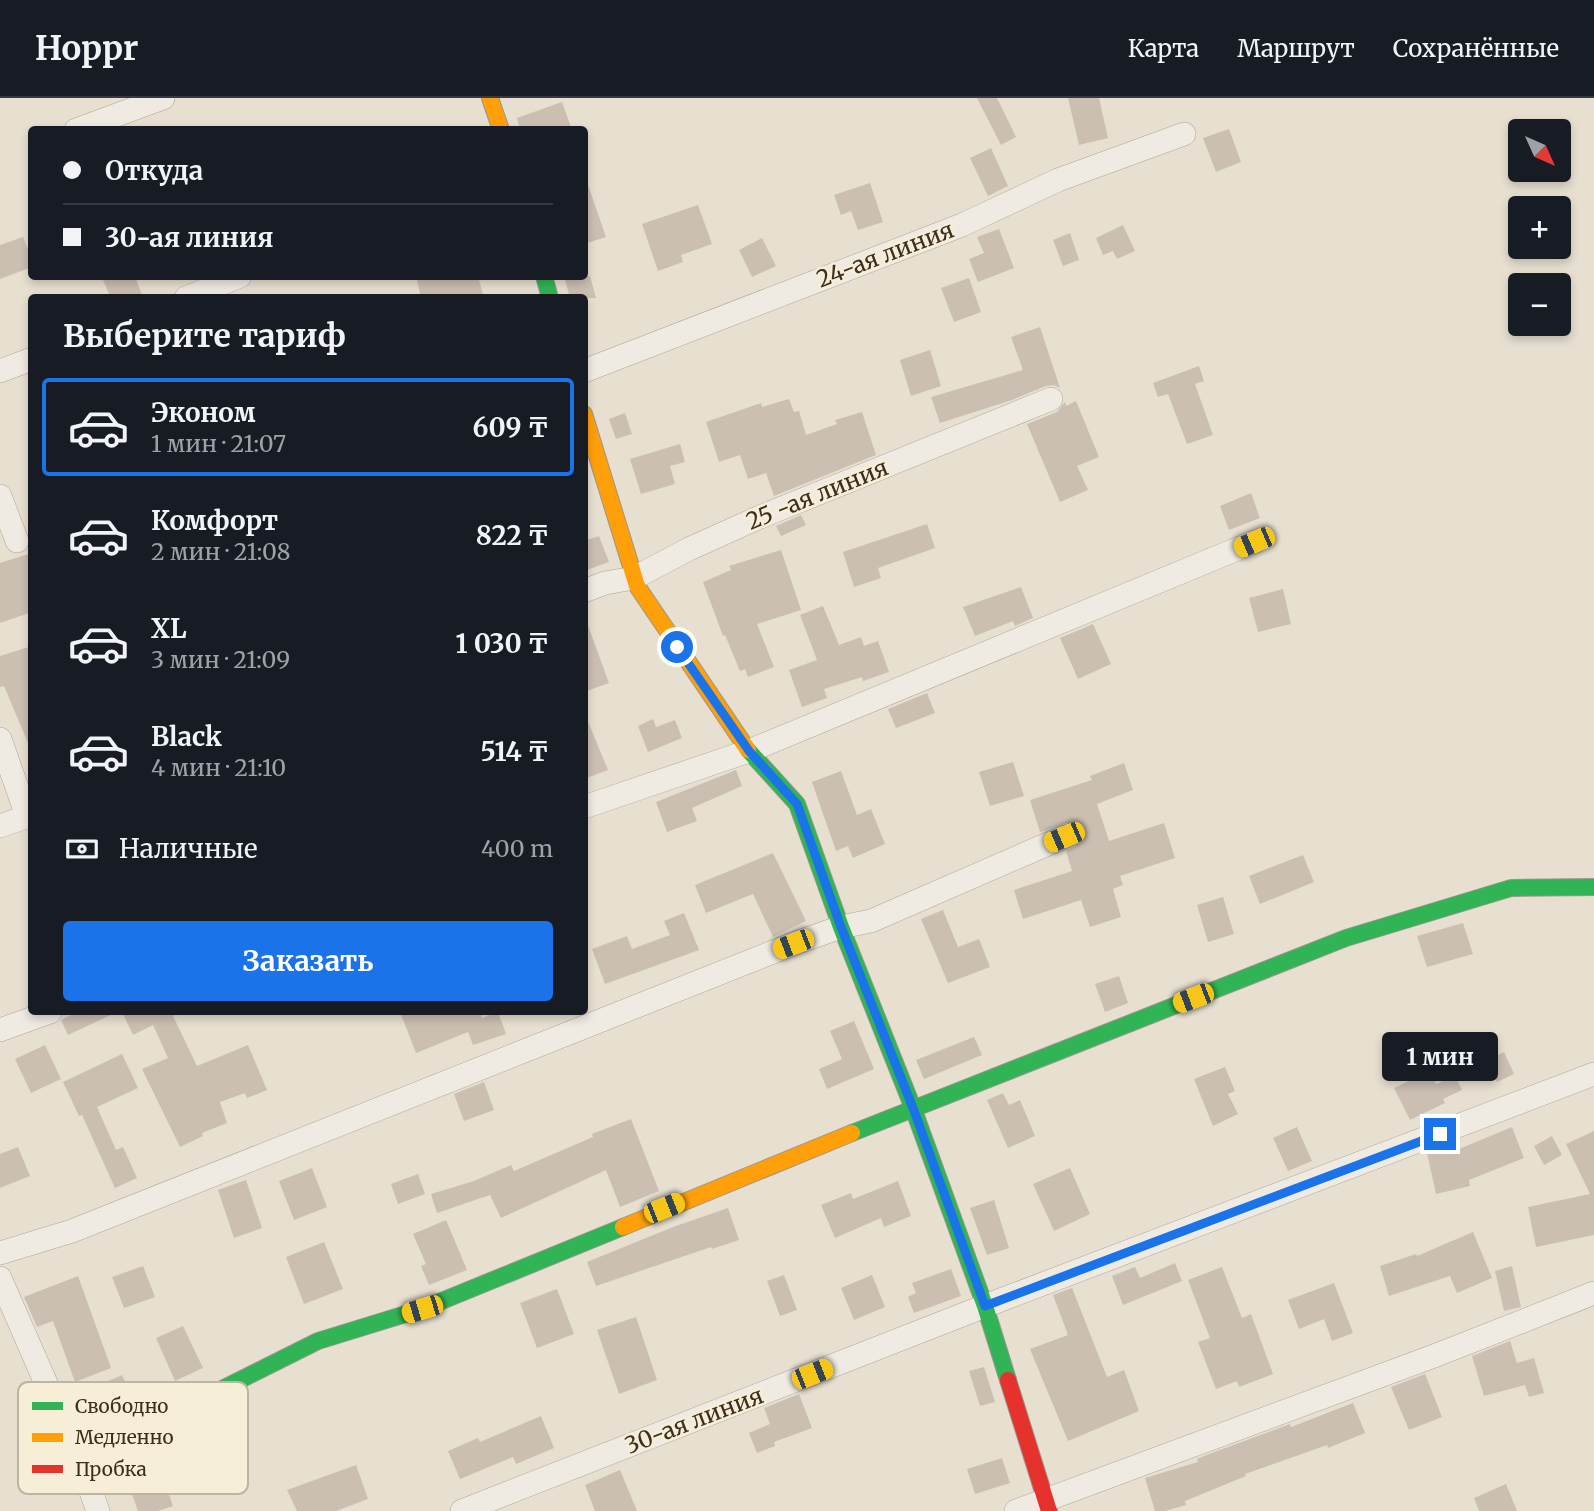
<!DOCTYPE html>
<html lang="ru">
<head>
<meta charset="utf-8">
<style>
  :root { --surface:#171b24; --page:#20242c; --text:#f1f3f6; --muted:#9ea1a6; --line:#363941; --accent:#1a73e8 }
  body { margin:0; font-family:Merriweather,serif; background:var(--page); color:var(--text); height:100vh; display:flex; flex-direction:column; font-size:26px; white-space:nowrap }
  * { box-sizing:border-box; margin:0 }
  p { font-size:23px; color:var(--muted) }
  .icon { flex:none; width:38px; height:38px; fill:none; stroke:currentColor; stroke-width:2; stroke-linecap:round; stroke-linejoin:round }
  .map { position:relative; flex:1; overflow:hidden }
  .sheet { position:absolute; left:28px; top:196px; width:560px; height:721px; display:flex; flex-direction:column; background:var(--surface); border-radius:7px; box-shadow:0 4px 10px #0003 }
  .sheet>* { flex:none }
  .banner { position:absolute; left:28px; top:28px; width:560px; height:154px; border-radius:7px; box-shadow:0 4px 10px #0003; display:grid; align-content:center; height:154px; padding:0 35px; background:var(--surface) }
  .needle { width:46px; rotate:135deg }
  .fabs { position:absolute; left:1508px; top:21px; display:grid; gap:14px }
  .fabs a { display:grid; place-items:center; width:63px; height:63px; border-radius:7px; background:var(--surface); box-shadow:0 4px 10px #0003; font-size:35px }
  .end { position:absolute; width:32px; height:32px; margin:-16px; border:9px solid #1a73e8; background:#fff; box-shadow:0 0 0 4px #fff }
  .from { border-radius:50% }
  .bubble { position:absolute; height:49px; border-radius:7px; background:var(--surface); box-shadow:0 4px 10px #0003; font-size:23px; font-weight:700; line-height:49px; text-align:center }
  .car { position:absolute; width:21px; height:42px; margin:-21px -10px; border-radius:9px; box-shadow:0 0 5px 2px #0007; background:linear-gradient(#f5c518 24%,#345 0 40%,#f5c518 0 76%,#345 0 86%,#f5c518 0) }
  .banner b { display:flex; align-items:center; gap:24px; height:66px; font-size:26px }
  .banner b+b { border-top:2px solid var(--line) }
  .banner i { width:18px; height:18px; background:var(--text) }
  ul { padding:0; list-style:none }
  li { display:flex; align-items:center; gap:21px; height:98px; margin:0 14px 10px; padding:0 21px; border:4px solid transparent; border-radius:7px }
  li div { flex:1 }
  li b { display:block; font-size:26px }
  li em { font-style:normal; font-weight:700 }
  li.on { border-color:var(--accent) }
  li>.icon { width:63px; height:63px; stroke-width:1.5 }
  h2 { padding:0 35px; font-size:32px; line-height:84px }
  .pay { display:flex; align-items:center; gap:18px; height:77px; padding:0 35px; font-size:26px }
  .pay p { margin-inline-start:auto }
  .primary-button { display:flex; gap:14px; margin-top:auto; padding:14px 35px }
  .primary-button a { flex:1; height:80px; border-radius:7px; background:var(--accent); color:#fff; font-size:28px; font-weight:700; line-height:80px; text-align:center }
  header { display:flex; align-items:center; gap:42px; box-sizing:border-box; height:98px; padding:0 35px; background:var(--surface); border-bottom:2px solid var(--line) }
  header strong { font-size:33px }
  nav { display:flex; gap:38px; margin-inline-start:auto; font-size:24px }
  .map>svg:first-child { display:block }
  .building { fill:#cbbfb2 }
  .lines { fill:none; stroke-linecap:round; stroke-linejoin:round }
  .street-casing { stroke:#ada599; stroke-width:24 }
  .fast-casing { stroke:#9c958a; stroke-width:18 }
  .slow-casing { stroke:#9c958a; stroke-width:18 }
  .jam-casing { stroke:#9c958a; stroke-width:18 }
  .street { stroke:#efebe3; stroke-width:23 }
  .fast { stroke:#30b455; stroke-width:16 }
  .slow { stroke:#ff9f0a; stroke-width:16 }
  .jam { stroke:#e5322d; stroke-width:16 }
  .route { stroke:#1a73e8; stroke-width:9 }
  .labels { text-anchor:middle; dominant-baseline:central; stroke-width:5; stroke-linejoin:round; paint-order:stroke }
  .street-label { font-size:23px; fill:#3d2e20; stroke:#f7eed8 }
  .key { fill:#f7eed8; stroke:#bfb4a1; stroke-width:2 }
  .key-label { font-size:19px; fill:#3d2e20 }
</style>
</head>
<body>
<header>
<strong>Hoppr</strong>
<nav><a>Карта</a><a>Маршрут</a><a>Сохранённые</a></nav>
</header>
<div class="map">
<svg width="1594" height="1413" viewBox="0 0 1594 1413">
  <rect width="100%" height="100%" fill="#e7e0d1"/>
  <g class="building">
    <path d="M977 0H997L1016 39 1001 47Z"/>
    <path d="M1068 0H1099L1108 40 1079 47Z"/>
    <path d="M562 4 572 32H520L517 20Z"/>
    <path d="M1229 31 1241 64 1216 74 1203 40Z"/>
    <path d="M991 50 1008 88 988 98 970 60Z"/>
    <path d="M587 84 606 139 584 146V85Z"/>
    <path d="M870 85 883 124 858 132 851 113 841 117 834 97Z"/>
    <path d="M698 107 712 146 681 157 683 164 658 173 642 126Z"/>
    <path d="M1123 127 1135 153 1117 161 1113 153 1103 157 1096 140Z"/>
    <path d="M999 131 1014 170 978 184 969 161 984 155 977 139Z"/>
    <path d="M1070 135 1079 162 1063 168 1053 142Z"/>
    <path d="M23 139 32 161V169L0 181V147Z"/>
    <path d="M762 140 776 168 752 179 739 152Z"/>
    <path d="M112 178H135L143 200H111L103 182Z"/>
    <path d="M416 178H478L483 197 474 200H421Z"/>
    <path d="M564 178H590L596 200H570Z"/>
    <path d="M969 180 981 214 954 224 941 190Z"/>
    <path d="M1040 229 1060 290 1054 287 1046 288 1012 302 940 325 931 299 1023 272 1011 239Z"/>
    <path d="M930 252 941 288 911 298 900 262Z"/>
    <path d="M1199 268 1204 283 1195 286 1213 337 1187 346 1168 296 1158 299 1153 285Z"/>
    <path d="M789 301 794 314 799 313 806 337 837 326 835 322 862 314 876 357 774 398 766 375 748 381 740 357 719 364 706 324 761 305 762 309Z"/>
    <path d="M1076 303 1099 359 1077 368 1088 392 1060 404 1027 326 1057 314 1065 304 1066 308Z"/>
    <path d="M625 315 632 336 616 341 609 321Z"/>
    <path d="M680 346 685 364 670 368 675 386 641 396 630 361Z"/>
    <path d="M1251 395 1260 420 1229 432 1220 408Z"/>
    <path d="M801 417 806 427 781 438 776 428Z"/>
    <path d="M927 426 935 450 878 470 881 480 854 489 843 454Z"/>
    <path d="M599 438 609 464 584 473V443Z"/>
    <path d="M781 452 801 512 757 526 774 569 748 579 745 571 740 573 725 537 723 538 703 484 731 472 729 468Z"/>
    <path d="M32 455V514L0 525V465Z"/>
    <path d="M1021 489 1033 520 1015 528 1013 523 975 538 963 509Z"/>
    <path d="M1283 491 1291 526 1258 534 1249 500Z"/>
    <path d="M823 508 839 547 861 539 864 548 878 543 889 574 863 583 862 579 824 591 827 600 802 609 789 572 817 562 800 517Z"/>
    <path d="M584 522H586L609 585 584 594Z"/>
    <path d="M1093 526 1111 566 1078 581 1060 540Z"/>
    <path d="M32 548V652H31L4 588 0 589V558Z"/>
    <path d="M927 595 935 615 896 630 888 611Z"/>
    <path d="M584 614 608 672 584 681Z"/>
    <path d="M653 621 656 629 675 622 682 640 648 654 638 628Z"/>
    <path d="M1013 664 1024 698 990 708 979 674Z"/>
    <path d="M1124 665 1133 692 1097 706 1109 743 1164 725 1175 760 1120 778 1123 787 1113 791 1121 819 1090 829 1081 802 1023 821 1014 792 1072 773 1066 753 1075 748 1078 740 1073 728 1066 725 1040 734 1030 702 1092 682 1090 678Z"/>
    <path d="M736 672 742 688 692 710 697 723 667 734 656 704Z"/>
    <path d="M841 673 857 717 871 711 885 746 853 760 848 748 836 753 812 684Z"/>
    <path d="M773 755 806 823 773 839 753 796 706 815 695 787Z"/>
    <path d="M1303 757 1314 784 1260 806 1249 778Z"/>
    <path d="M1223 799 1234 836 1208 844 1197 807Z"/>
    <path d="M943 812 958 849 979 841 990 869 948 885 921 821Z"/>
    <path d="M684 815 699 852 605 886 592 851 627 838 632 851 670 837 664 823Z"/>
    <path d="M1463 825 1473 856 1427 869 1417 838Z"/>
    <path d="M1119 878 1128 905 1105 914 1095 886Z"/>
    <path d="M77 914H117L68 937 61 922Z"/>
    <path d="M122 914H182L173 918 197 968 248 947 267 992 247 1000 245 995 220 1004 227 1025 202 1035 203 1038 180 1049 142 971 168 960 153 927 133 937Z"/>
    <path d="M400 914H480L482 920 498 914 506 936 473 947 468 934 416 955Z"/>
    <path d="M854 923 874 971 827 991 819 971 842 961 830 933Z"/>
    <path d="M974 939 982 957 924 981 916 962Z"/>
    <path d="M45 947 61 981 31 995 15 961Z"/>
    <path d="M1504 954 1514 976 1497 984 1487 962Z"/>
    <path d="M122 956 138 990 97 1009 116 1052 123 1049 137 1080 115 1090 82 1017 79 1018 63 984Z"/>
    <path d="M1225 969 1235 993 1228 996 1238 1016 1213 1028 1194 981Z"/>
    <path d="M1430 973 1436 986 1455 978 1462 992 1443 1001 1445 1005 1410 1022 1394 990Z"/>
    <path d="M484 984 494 1012 464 1023 454 996Z"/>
    <path d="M1003 995 1009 1007 1020 1002 1035 1038 1008 1050 987 1002Z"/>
    <path d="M631 1021 659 1093 620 1109 606 1072 501 1120 490 1097 437 1115 431 1096 474 1083 511 1067 514 1073 593 1039 592 1036Z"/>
    <path d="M1297 1029 1312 1063 1288 1073 1273 1040Z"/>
    <path d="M1512 1029 1524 1060 1469 1082 1470 1088 1436 1096 1427 1055 1457 1043 1459 1051Z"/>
    <path d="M1594 1033V1137L1536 1149 1528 1109 1590 1096 1566 1046Z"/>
    <path d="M1552 1038 1562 1057 1544 1067 1534 1048Z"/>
    <path d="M18 1049 30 1078 0 1090V1056Z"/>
    <path d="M312 1070 327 1109 294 1122 279 1083Z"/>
    <path d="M1070 1070 1090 1116 1054 1133 1033 1086Z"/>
    <path d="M418 1076 425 1096 398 1106 391 1086Z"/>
    <path d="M246 1082 262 1130 234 1140 218 1092Z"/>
    <path d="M898 1083 911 1118 884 1129 881 1120 835 1140 821 1107 851 1095 853 1101Z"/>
    <path d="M994 1102 1009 1150 987 1157 970 1110Z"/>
    <path d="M728 1110 739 1142 712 1151 711 1149 596 1188 587 1164 673 1129Z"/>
    <path d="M446 1122 467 1172 429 1187 421 1168 426 1166 413 1136Z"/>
    <path d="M1473 1134 1492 1180 1457 1195 1450 1178 1389 1198 1380 1168 1416 1156 1417 1158Z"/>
    <path d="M324 1144 343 1191 304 1206 286 1159Z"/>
    <path d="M1175 1165 1182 1183 1123 1207 1112 1178 1135 1169 1140 1180Z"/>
    <path d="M143 1168 155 1199 124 1210 112 1179Z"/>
    <path d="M1512 1168 1521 1209 1504 1213 1495 1173Z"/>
    <path d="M1222 1169 1242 1220 1251 1216 1273 1276 1239 1289 1237 1283 1216 1291 1198 1244 1210 1240 1188 1182Z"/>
    <path d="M951 1171 961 1198 914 1215 908 1199 916 1195 912 1185Z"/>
    <path d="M784 1177 797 1212 780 1218 767 1183Z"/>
    <path d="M872 1177 885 1209 854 1222 841 1190Z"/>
    <path d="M78 1178 111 1270 75 1284 53 1223 37 1229 24 1199Z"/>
    <path d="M1334 1185 1353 1235 1332 1243 1324 1221 1299 1231 1288 1202Z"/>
    <path d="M1072 1190 1107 1279 1124 1272 1139 1313 1068 1343 1030 1251 1068 1237 1053 1197Z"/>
    <path d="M557 1191 574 1236 537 1250 520 1205Z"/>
    <path d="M636 1219 657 1282 619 1296 597 1232Z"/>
    <path d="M183 1228 203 1270 175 1283 156 1240Z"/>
    <path d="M1510 1243 1517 1265 1534 1260 1544 1295 1529 1299 1525 1287 1484 1298 1472 1258Z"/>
    <path d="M984 1269 995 1304 980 1308 969 1273Z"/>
    <path d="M1425 1276 1442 1319 1409 1332 1391 1289Z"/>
    <path d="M122 1277 135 1305 115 1312 104 1285Z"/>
    <path d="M799 1296 812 1330 774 1344 775 1348 757 1355 749 1335 770 1326 764 1310Z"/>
    <path d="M1353 1305 1365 1335 1328 1350 1327 1347 1245 1376 1246 1378 1185 1403 1186 1407 1165 1413H1155L1145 1380 1198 1364 1197 1361 1209 1356 1290 1326 1291 1329Z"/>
    <path d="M541 1318 554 1350 516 1366 513 1359 460 1381 448 1353 478 1340 480 1344Z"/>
    <path d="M43 1319 50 1339V1347L69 1385 44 1396 18 1329Z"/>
    <path d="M1002 1360 1010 1385 975 1396 967 1371Z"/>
    <path d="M356 1367 368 1401 336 1413H297L287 1392Z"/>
    <path d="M620 1372 637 1413H595L585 1387Z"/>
    <path d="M161 1373 173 1408 158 1413H138L128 1385Z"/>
    <path d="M1506 1386 1517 1413H1479L1474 1400Z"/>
  </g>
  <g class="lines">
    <g class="street-casing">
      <g id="street">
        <path d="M76 32 163 0"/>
        <path d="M186 200 240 178"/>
        <path d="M0 273 32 261"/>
        <path d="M584 273 962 127 1058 82 1184 36"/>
        <path d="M0 398 17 443"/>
        <path d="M584 493 605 485 634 480 689 451 760 419 1051 301"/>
        <path d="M0 641 27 718"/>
        <path d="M584 709 749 653 1254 444"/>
        <path d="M0 728 32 717"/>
        <path d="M0 932 50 914"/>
        <path d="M0 1155 72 1133 793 846 841 829 871 823 1064 739"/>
        <path d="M0 1180 80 1363 98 1413"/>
        <path d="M462 1413 985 1208 1594 976"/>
        <path d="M1016 1413 1434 1258 1594 1195"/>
      </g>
    </g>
    <g class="fast-casing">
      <g id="fast">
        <path d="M544 178 550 200"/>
        <path d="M748 652 797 706 841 829 913 1010 985 1208 1008 1282"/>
        <path d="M852 1035 1346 840 1511 790 1594 789"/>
        <path d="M69 1342 130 1328 218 1293 318 1243 422 1211 623 1129"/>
      </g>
    </g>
    <g class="slow-casing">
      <g id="slow">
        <path d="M490 0 501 32"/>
        <path d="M584 316 637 488 748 652"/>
        <path d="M623 1129 852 1035"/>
      </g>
    </g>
    <g class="jam-casing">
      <path id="jam" d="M1008 1282 1049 1413"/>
    </g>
    <use href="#street" class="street"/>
    <use href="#fast" class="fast"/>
    <use href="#slow" class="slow"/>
    <use href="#jam" class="jam"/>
  </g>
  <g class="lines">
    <path class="route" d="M677 549 749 653 797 706 841 829 913 1010 985 1208 1440 1036"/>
  </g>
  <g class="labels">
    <g class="street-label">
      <text transform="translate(885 156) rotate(-21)">24-ая линия</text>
      <text transform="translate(817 396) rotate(-22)">25 -ая линия</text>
      <text transform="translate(694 1322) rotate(-21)">30-ая линия</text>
    </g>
  </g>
  <rect x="18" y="1284" width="230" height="112" rx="10" class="key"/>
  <rect x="32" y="1304" width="31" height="8" fill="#30b455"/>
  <rect x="32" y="1335" width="31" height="9" fill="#ff9f0a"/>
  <rect x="32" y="1367" width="31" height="8" fill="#e5322d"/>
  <g class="key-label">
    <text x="75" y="1315">Свободно</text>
    <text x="75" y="1346">Медленно</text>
    <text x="75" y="1378">Пробка</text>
  </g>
</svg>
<div class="fabs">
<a><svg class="needle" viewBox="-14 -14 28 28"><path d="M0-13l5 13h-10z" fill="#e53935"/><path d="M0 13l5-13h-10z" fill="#9ea1a6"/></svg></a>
<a>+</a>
<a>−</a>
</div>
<i class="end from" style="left:677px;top:549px"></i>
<i class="end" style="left:1440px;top:1036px"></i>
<div class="bubble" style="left:1382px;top:934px;width:116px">1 мин</div>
<i class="car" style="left:1254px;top:444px;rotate:247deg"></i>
<i class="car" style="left:1064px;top:739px;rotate:247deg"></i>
<i class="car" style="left:793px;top:846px;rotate:249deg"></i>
<i class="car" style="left:1193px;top:900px;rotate:249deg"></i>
<i class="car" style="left:664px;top:1110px;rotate:68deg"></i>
<i class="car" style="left:422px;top:1211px;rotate:253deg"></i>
<i class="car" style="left:812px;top:1276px;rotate:68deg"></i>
<div class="banner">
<b><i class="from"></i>Откуда</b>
<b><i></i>30-ая линия</b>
</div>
<section class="sheet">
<h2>Выберите тариф</h2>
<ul>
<li class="on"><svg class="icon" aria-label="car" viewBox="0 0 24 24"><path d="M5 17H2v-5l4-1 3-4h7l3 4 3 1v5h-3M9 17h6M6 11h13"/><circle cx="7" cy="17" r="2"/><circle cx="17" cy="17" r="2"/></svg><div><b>Эконом</b><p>1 мин · 21:07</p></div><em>609 ₸</em></li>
<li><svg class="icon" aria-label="car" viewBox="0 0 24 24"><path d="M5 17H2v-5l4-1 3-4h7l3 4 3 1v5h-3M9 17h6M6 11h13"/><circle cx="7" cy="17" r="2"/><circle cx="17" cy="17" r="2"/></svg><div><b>Комфорт</b><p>2 мин · 21:08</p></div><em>822 ₸</em></li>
<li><svg class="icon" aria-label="car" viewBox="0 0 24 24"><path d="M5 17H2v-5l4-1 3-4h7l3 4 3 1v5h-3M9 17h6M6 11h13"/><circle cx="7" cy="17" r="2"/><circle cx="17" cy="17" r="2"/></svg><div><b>XL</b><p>3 мин · 21:09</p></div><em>1 030 ₸</em></li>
<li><svg class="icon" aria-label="car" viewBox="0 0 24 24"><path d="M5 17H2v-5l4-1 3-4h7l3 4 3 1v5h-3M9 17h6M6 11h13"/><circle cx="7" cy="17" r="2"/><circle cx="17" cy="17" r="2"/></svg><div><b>Black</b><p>4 мин · 21:10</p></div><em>514 ₸</em></li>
</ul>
<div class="pay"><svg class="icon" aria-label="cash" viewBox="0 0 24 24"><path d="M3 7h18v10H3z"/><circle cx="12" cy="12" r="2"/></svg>Наличные<p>400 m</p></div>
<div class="primary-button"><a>Заказать</a></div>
</section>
</div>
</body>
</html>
